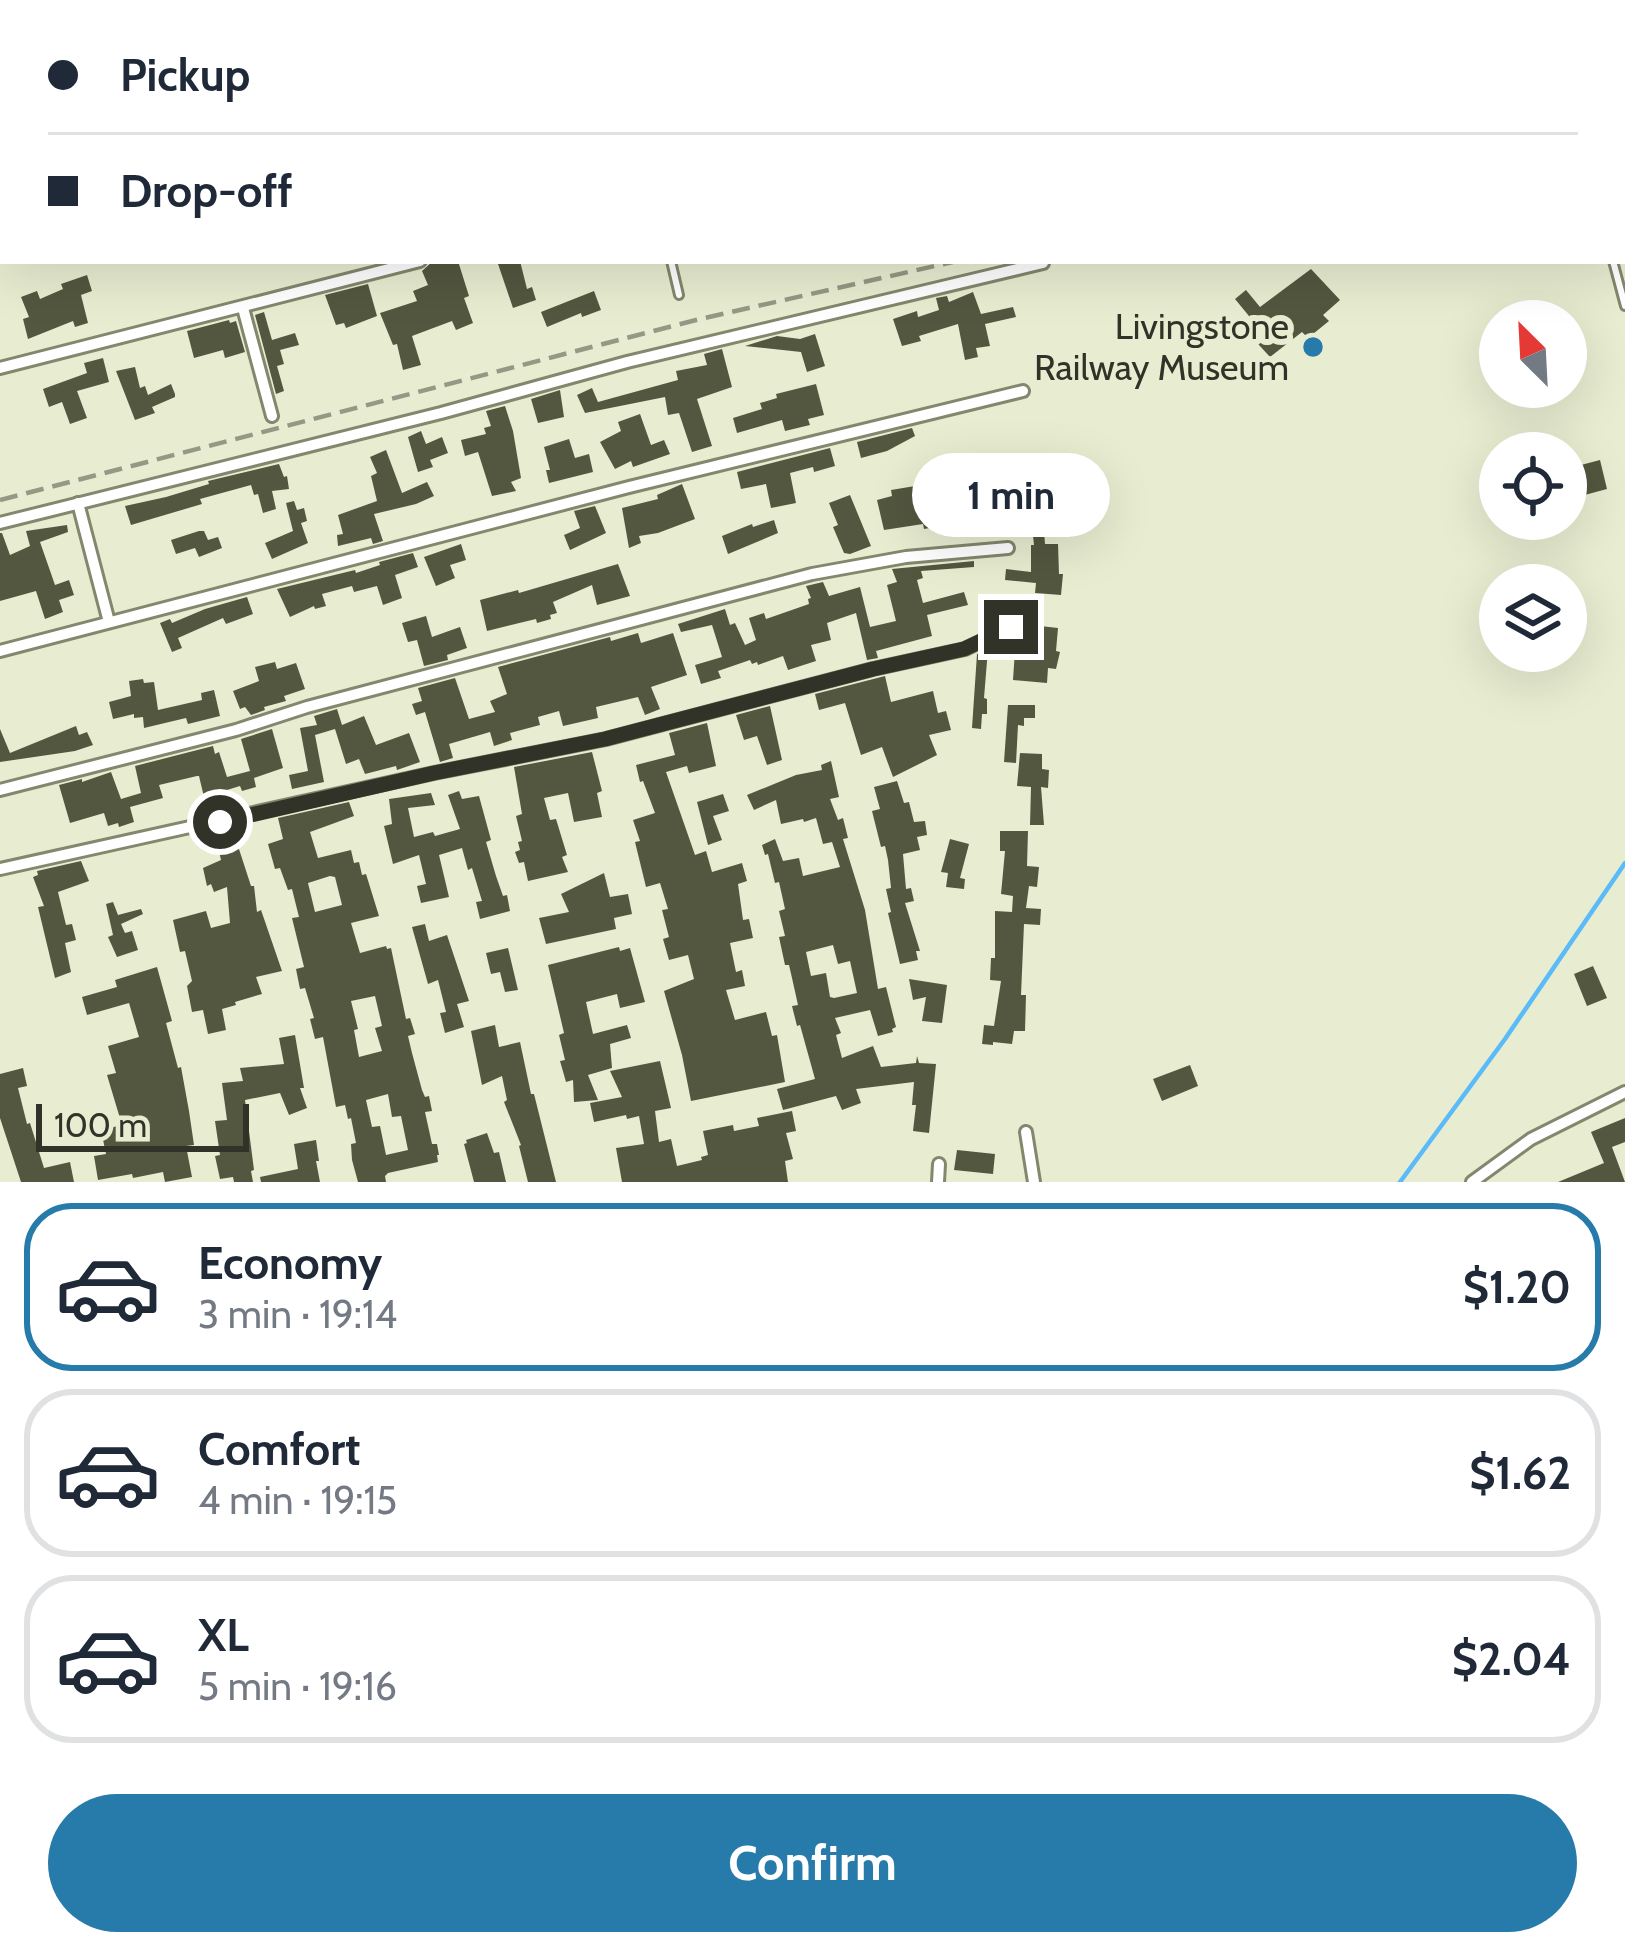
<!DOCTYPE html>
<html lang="en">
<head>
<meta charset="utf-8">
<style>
  :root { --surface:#fff; --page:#f2f2f3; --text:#1f2937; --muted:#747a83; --line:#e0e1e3; --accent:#277bab }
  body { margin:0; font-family:Cabin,sans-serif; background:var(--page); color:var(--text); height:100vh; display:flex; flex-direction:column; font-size:45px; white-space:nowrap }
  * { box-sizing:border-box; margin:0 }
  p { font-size:39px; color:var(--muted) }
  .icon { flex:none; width:66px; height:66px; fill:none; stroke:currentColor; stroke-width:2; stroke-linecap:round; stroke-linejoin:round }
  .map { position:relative; height:1182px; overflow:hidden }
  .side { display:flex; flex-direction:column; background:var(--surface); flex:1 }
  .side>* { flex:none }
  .hud { position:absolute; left:0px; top:0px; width:1626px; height:264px; box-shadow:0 12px 48px #0002; display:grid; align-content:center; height:264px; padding:0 48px; background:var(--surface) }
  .needle { width:78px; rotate:336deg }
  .tools { position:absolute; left:1479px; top:300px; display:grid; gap:24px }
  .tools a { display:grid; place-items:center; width:108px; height:108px; border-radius:50%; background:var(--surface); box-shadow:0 12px 48px #0002; font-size:60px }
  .scale { position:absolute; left:36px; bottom:30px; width:213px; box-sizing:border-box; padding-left:12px; border:6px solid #313328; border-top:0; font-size:33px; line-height:42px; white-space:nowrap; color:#313328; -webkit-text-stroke:9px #e8edd1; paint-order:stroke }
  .end { position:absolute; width:54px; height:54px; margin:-27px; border:15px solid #313328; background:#fff; box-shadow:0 0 0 6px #fff }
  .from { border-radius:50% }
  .bubble { position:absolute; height:84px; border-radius:42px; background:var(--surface); box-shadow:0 12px 48px #0002; font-size:39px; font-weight:700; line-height:84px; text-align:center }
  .hud b { display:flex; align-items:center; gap:42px; height:114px; font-size:45px }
  .hud b+b { border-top:3px solid var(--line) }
  .hud i { width:30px; height:30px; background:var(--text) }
  ul { padding:21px 0 0; list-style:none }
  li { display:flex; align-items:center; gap:36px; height:168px; margin:0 24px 18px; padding:0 24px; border:6px solid var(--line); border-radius:48px }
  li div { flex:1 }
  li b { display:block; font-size:45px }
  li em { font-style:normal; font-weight:700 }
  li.selected { border-color:var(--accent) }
  li>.icon { width:108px; height:108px; stroke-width:1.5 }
  .button { display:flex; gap:24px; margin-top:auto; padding:24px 48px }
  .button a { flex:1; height:138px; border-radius:72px; background:var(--accent); color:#fff; font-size:48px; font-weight:700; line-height:138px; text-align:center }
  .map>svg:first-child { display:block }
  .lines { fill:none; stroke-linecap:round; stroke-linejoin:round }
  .stream { stroke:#5abbf8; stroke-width:4.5 }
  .building { fill:#53573f; fill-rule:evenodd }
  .service-casing { stroke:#83876d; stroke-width:12 }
  .minor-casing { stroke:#83876d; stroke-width:16 }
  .service { stroke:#fff; stroke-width:6 }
  .minor { stroke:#fff; stroke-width:10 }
  .rail { stroke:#959884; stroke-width:4.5; stroke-dasharray:18 9; stroke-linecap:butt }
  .route { stroke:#313328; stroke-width:15 }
  .poi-dot { fill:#277bab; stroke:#e8edd1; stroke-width:4.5 }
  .labels { text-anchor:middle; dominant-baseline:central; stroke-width:12; stroke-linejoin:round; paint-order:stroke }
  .poi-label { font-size:36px; fill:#313328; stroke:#e8edd1; text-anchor:end }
</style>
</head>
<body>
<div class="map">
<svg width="1625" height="1182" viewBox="0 0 1625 1182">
  <rect width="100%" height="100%" fill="#e8edd1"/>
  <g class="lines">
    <path class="stream" d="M1400 1182 1505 1039 1625 863"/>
  </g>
  <g class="building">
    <path d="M433 261H458L469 296 464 298 473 323 456 330 452 321 412 336 421 365 403 370 397 344 393 345 380 313 417 301 413 291 428 285 422 271Z"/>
    <path d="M497 261H520L527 289 532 287 536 300 513 308Z"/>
    <path d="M1311 269 1340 300 1323 315 1329 321 1308 338 1302 332 1270 357 1249 334 1258 327 1235 299 1246 290 1260 307Z"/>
    <path d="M87 275 92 291 81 295 88 323 75 327 73 321 28 339 23 319 29 317 21 297 37 291 40 299 63 289 61 284Z"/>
    <path d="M368 284 377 316 346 328 344 323 336 325 325 295Z"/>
    <path d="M594 291 601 310 582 317 581 313 547 327 541 312Z"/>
    <path d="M973 292 981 314 1013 307 1016 317 985 324 990 346 976 348 978 357 965 360 958 324 919 336 921 341 902 346 893 319 917 311 918 317 939 310 936 298 947 296 949 302Z"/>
    <path d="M264 312 272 340 295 333 299 345 280 350 284 364 277 366 284 391 276 394 255 315Z"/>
    <path d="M229 320 230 323 236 321 245 352 225 358 223 350 194 358 187 331Z"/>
    <path d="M815 334 825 366 807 372 801 352 745 346 777 336 800 339Z"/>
    <path d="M722 349 732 387 697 399 712 446 692 452 679 413 668 415 665 397 585 413 577 395 592 388 598 402 678 380 676 371 707 365 704 354Z"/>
    <path d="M103 358 109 382 77 391 87 418 70 424 62 402 49 407 43 389 87 373 84 363Z"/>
    <path d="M135 367 140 388 145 386 148 395 171 384 175 394V397L152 407 155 413 135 420 116 371Z"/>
    <path d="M816 384 824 415 808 419 810 425 785 431 782 420 737 433 733 418 762 409 760 403 777 398 776 394Z"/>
    <path d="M560 390 564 417 538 423 531 399Z"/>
    <path d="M505 406 513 431 521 478 511 482 516 491 492 496 478 452 465 456 461 440 486 434 484 428 491 426 486 411Z"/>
    <path d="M640 414 651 445 664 440 670 454 633 467 631 461 615 469 600 442 621 431 618 422Z"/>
    <path d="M912 428 915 436 887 451 861 458 857 442Z"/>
    <path d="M421 431 426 444 442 437 448 453 430 460 433 467 418 472 408 437Z"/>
    <path d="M569 439 575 458 589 454 593 472 549 483 546 470H550L544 447Z"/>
    <path d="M830 448 835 466 814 472 813 467 790 473 796 503 771 508 766 484 741 489 737 472Z"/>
    <path d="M386 450 402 493 427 482 434 496 416 504 374 514 383 541 373 544 371 538 338 546 337 535 343 534 338 515 377 501 371 476 377 473 370 457Z"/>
    <path d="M1600 460 1607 489 1566 500V478L1584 474 1581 465Z"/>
    <path d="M279 464 284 477 287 476 289 489 272 491 276 509 263 513 258 494 254 495 251 485 200 499 202 504 131 525 125 506 166 497 209 484 208 481Z"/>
    <path d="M967 472 969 505 950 506 953 524 924 529 923 524 884 530 877 500 892 496 891 490 927 484V482L945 477 944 473Z"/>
    <path d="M682 484 695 519 658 533 639 536 641 543 629 548 622 508 658 499 657 495Z"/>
    <path d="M850 495 871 546 850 554 844 553 833 527 838 525 829 503Z"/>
    <path d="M294 501 297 510 304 508 307 521 301 523 308 543 272 559 265 543 293 531 286 503Z"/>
    <path d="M1055 505 1056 518 1043 519 1045 544H1058L1059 574H1063L1061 595 1035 593 1036 583 1005 580 1006 569 1031 572V545H1034L1030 508Z"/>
    <path d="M595 506 606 533 570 550 564 535 580 528 574 511Z"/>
    <path d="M774 520 778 533 728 554 722 536 752 524 753 527Z"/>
    <path d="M67 525 68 532 40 542 55 585 69 580 74 595 59 600 63 612 45 619 36 591 0 601V533H2L10 555 30 546 26 531Z"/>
    <path d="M199 531H204L208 540 218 537 222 548 199 557 195 548 176 554 171 540Z"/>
    <path d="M461 544 466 560 450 565 455 578 436 586 424 557Z"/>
    <path d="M413 553 418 567 395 575 402 598 383 605 377 586 354 592 352 586 322 594 326 606 315 609 314 606 290 617 277 589 355 570 356 573 380 565 379 562Z"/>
    <path d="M974 561V567L921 571 923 578 917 580 923 603 964 592 968 605 927 615 932 636 876 651 878 658 867 660 856 613 827 623 831 640 811 645 816 661 788 670 783 656 758 665 757 662 752 664 750 660 718 671 721 678 701 684 695 665 722 657 712 625 681 632 678 624 725 609 730 625 735 623 745 645 756 640 749 618 764 613 766 619 809 604 808 599 811 598 806 586 823 582 829 596 860 587 870 627 896 621 887 585 897 582 892 569Z"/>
    <path d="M618 564 630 596 597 605 592 585 553 602 557 613 550 615 551 619 537 623 536 619 487 631 480 600 518 590 519 593Z"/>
    <path d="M247 597 253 614 226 624 223 618 178 638 182 648 172 652 160 623 170 619 172 623 205 609Z"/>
    <path d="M426 616 432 637 460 627 467 648 447 655 448 660 424 666 417 640 408 642 402 623Z"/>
    <path d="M1031 625 1058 628 1056 651 1060 652 1056 669 1048 668 1047 683 1013 680 1015 650 1028 653Z"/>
    <path d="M638 633 641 643 673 633 687 675 651 687 660 709 645 715 638 697 596 707 598 718 563 726 559 711 538 717 540 725 510 733 512 740 494 746 490 732 449 744 453 758 440 762 425 712 416 715 412 704 422 701 418 688 455 678 469 719 495 712 490 701 507 694 498 667 610 637 611 641Z"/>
    <path d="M988 649 984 698 987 699V714H982L981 729 972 728 977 654Z"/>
    <path d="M275 662 277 669 296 663 305 689 284 696 286 701 264 707 265 710 251 715 245 707 240 709 233 691 259 681 255 667Z"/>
    <path d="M885 676 891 702 933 691 938 713 946 711 951 730 929 735 937 755 893 777 882 747 861 755 845 703 819 710 815 694Z"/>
    <path d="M143 679 144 683 154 682 158 710 202 700 201 693 214 690 220 716 188 724 186 718 144 728 143 717 134 718V714L113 719 109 702 131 696 129 681Z"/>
    <path d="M1008 705H1035V718H1024V726L1018 725 1016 763 1004 762Z"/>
    <path d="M770 706 782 760 767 765 757 736 744 740 736 715Z"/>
    <path d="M337 709 342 725 364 716 376 745 409 733 420 762 397 770 396 766 365 774 359 759 346 764 335 729 315 735 324 782 292 789 289 775 308 771 300 728 317 725 314 716Z"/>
    <path d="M707 723 716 766 689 773 687 766 666 772 695 855 706 851 712 872 742 863 747 881 738 884 743 920 749 919 753 938 730 943 736 972 742 970 745 986 726 990 735 1020 766 1012 772 1036 777 1035 785 1082 691 1101 682 1055 664 991 694 979 688 955 669 960 663 939 669 937 662 910 668 909 660 883 646 887 635 842 640 841 633 820 655 813 643 781 640 782 636 765 675 755 669 733Z"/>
    <path d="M76 726 79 735 87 732 93 745 75 751 0 762V729L10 753Z"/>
    <path d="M272 729 283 768 254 778 256 787 242 791 240 786 204 797 199 776H197L159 785 163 798 130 807 134 822 119 827 118 823 108 826 104 813 70 823 59 785 82 779V782L111 772 121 799 141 793 135 766 213 746 215 754 219 752 227 777 250 771 241 739Z"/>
    <path d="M592 752 602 791 597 793 602 817 574 822 568 793 544 798 550 820 556 819 567 855 562 857 568 872 528 881 524 862 519 863 515 852 520 850 518 842 522 841 516 816 522 814 514 767Z"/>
    <path d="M1020 753 1042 754V769L1049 770 1048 788 1041 787 1044 825H1030L1031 787 1017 786Z"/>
    <path d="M831 761 839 797 830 799 838 820 843 818 848 838 843 839 865 910 878 989 886 987 896 1027 892 1029 893 1032 878 1036 870 1010 835 1018 841 1033 836 1035 842 1058 873 1046 881 1067 916 1063 917 1056 919 1063 936 1064 929 1133 913 1131 916 1105H912L914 1082 856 1089 861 1103 842 1110 836 1096 783 1110 777 1089 815 1079 800 1025 797 1026 792 1006 798 1005 792 978 789 965H785L779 937 785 936 779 911 785 909 779 882 775 883 768 854 765 855 762 845 775 839 783 861 799 858 803 876 840 867 832 842 823 844 816 818 804 822 803 819 781 824 776 800 754 810 747 795 796 775 822 770 821 765ZM833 945 838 964 850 961 857 993 834 998 830 997 826 973 811 976 806 952Z"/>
    <path d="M897 781 904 803 909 802 914 822 925 821 927 835 917 837 920 850 903 854 906 889 911 888 914 901 905 903 920 951H916L918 960 900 964 888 913 891 912 886 889 891 888 888 860 885 846 881 847 872 811 880 809 874 787Z"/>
    <path d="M459 791 462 799 479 796 491 840 486 842 496 876 503 896 507 895 510 911 480 919 476 902 482 901 472 868 468 870 462 848 439 855 449 897 421 903 417 886 426 884 419 855 393 864 384 826 392 824 389 799 431 793 435 805 408 808 414 837 433 832 435 836 460 829 448 795Z"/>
    <path d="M723 794 729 811 713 816 722 840 708 845 697 802Z"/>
    <path d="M349 802 354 816 310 832 318 858 351 850 354 863 359 862 362 875 366 874 379 916 351 923 360 953 386 946 387 949 391 948 406 1019 410 1018 415 1034 408 1036 412 1053 422 1090 425 1097 429 1096 432 1111 425 1112 432 1144H437L439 1155H437L438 1162 388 1173 385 1176 386 1182H358L352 1160 351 1144 356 1143 351 1118 348 1119 345 1105 336 1107 323 1037 315 1039 310 1019 314 1018 305 988 300 989 296 969 304 967 292 918 299 917 292 889 288 890 280 868 275 869 268 844 283 839 278 818ZM330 876 335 877 342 905 315 912 308 883ZM375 996 382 1026 375 1028 382 1051 359 1057 354 1030 358 1029 351 1001ZM388 1094 392 1117 401 1116 408 1150 386 1155 380 1126 372 1127 366 1100Z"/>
    <path d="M237 829 241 845 238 846 251 886H254L257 912 261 910 282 971 256 977 262 994 235 1002 236 1005 222 1009 226 1030 208 1034 203 1010 192 1012 187 986 192 981 185 951 180 952 173 920 206 911 211 928 230 923 227 887 214 892 211 884 207 886 203 868 221 860 215 834Z"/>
    <path d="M1000 831H1028L1027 866 1039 867 1037 887 1029 886 1026 908 1041 909 1040 925 1024 924 1021 995H1026L1025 1031H1014L1012 1044 993 1042V1045L982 1044 984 1025 994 1026 1001 981 990 980 991 958H995V911L1012 912 1013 896 1001 894 1005 851H1000Z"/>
    <path d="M950 839 969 844 960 878 965 879 964 889 946 887 948 873 941 872Z"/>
    <path d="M81 861 89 881 58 892 66 925 72 924 76 940 65 943 71 972 55 978 38 907 44 906 33 877 38 875 37 871Z"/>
    <path d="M604 873 610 897 628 894 632 914 614 918 616 929 546 944 539 918 569 912 561 894Z"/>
    <path d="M113 902 118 915 141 909 143 914 121 924 125 933 132 931 138 950 117 957 108 937 113 935 106 904Z"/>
    <path d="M425 924 429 941 447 935 469 1001 457 1004 464 1027 445 1033 440 1013 446 1012 438 980 428 984 412 927Z"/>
    <path d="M619 947 620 951 630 948 645 1002 620 1008 617 994 586 1002 593 1034 627 1025 631 1038 610 1044 612 1068 588 1075 598 1100 574 1102 573 1080 566 1082 560 1061 565 1060 559 1035 564 1033 548 965Z"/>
    <path d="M508 948 518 990 505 992 500 972 491 974 486 953Z"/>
    <path d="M1593 966 1607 998 1587 1006 1574 974Z"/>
    <path d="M157 967 172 1021 166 1023 178 1068 181 1067 189 1111 194 1145 186 1146 192 1177 165 1182 163 1172 133 1178 132 1174 98 1180 94 1156 106 1154 101 1130 122 1125 107 1075 116 1073 108 1046 139 1037 129 1003 87 1015 82 997 117 987 115 980Z"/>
    <path d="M909 979 947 985 942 1023 922 1021 926 997 913 1000Z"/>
    <path d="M495 1025 499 1047 520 1042 531 1094H534L556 1182H528L519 1146 521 1145 504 1102 507 1100 502 1076 482 1085 471 1031Z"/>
    <path d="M295 1035 304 1088H300L307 1108 289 1115 280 1093 245 1100 254 1170 251 1171 253 1182H234L233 1177 220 1179 215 1156 220 1155 215 1121 227 1120 222 1083 243 1081 240 1068 284 1064 279 1038Z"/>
    <path d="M660 1061 671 1108 655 1111 659 1142 671 1139 677 1166 702 1160 701 1157 708 1155 703 1131 733 1125 734 1131 759 1126 757 1118 792 1111 796 1131 786 1133 793 1159 785 1161 788 1182H622L616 1148 644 1144 639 1116 627 1119 626 1115 594 1122 590 1103 622 1097 610 1071Z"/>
    <path d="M1190 1065 1198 1086 1162 1101 1153 1079Z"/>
    <path d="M23 1068 27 1086 18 1088 27 1124 30 1123 44 1168 70 1162 74 1182H21L0 1118V1074Z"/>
    <path d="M1625 1118V1142L1612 1147 1625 1182H1558L1604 1163 1591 1132Z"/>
    <path d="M487 1133 494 1153 499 1152 506 1182H474L464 1144 467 1143 466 1140Z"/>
    <path d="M316 1140 319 1161H316L320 1182H261L260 1177 298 1169 294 1144Z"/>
    <path d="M957 1150 995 1154 993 1174 954 1170Z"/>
  </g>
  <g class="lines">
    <g class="service-casing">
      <g id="service">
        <path d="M37 0 38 3"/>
        <path d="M1623 134 1625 130"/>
        <path d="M671 261 679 295"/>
        <path d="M1613 261 1625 306"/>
      </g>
    </g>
    <g class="minor-casing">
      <g id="minor">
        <path d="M244 0 245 3"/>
        <path d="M584 0 585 3"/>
        <path d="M291 3 303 0"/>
        <path d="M1623 16 1625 15"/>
        <path d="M0 74H3"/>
        <path d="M0 221H3"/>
        <path d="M243 308 272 416"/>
        <path d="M0 368 420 261"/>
        <path d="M78 503 109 622"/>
        <path d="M0 523 441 413 627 362 1043 263"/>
        <path d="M0 651 629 487 1023 391"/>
        <path d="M0 790 236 730 307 707 812 574 906 557 1008 548"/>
        <path d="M0 869 434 773 606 739 873 669 965 649 1011 627"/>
        <path d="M1026 1132 1034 1182"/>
        <path d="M938 1182 939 1164"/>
        <path d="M1472 1182 1531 1139 1625 1092"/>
      </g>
    </g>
    <use href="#service" class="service"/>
    <use href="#minor" class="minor"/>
    <g class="rail">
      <path d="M1623 90 1625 89"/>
      <path d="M0 500 700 319 957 261"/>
    </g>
  </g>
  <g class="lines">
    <path class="route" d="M220 822 434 773 605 739 873 669 964 649 1011 627"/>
  </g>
  <circle class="poi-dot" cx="1313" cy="347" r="12"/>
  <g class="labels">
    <g class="poi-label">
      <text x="1289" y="326">Livingstone<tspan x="1289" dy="41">Railway Museum</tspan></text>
    </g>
  </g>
</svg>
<div class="tools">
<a><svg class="needle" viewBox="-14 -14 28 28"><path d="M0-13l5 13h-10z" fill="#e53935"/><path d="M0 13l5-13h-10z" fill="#747a83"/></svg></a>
<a><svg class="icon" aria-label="locate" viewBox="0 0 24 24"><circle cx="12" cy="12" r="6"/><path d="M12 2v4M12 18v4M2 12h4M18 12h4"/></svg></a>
<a><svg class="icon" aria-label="layers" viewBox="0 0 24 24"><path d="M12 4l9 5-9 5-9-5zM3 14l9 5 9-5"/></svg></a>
</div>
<div class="scale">100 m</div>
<i class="end from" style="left:220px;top:822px"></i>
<i class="end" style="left:1011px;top:627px"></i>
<div class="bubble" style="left:912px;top:453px;width:198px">1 min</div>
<div class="hud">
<b><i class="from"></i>Pickup</b>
<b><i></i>Drop-off</b>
</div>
</div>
<section class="side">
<ul>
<li class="selected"><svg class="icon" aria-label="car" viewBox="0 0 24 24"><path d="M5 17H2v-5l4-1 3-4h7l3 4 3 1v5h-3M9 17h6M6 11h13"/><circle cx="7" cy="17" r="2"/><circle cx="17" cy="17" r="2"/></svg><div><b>Economy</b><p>3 min · 19:14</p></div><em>$1.20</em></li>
<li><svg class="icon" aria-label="car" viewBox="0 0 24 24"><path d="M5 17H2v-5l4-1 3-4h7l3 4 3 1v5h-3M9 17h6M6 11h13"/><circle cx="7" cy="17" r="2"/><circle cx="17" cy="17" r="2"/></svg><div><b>Comfort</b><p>4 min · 19:15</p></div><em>$1.62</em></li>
<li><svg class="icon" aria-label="car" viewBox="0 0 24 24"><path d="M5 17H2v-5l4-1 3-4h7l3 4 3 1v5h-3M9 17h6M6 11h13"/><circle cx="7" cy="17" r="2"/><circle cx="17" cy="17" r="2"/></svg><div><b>XL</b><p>5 min · 19:16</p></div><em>$2.04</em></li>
</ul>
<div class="button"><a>Confirm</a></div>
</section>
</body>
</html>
